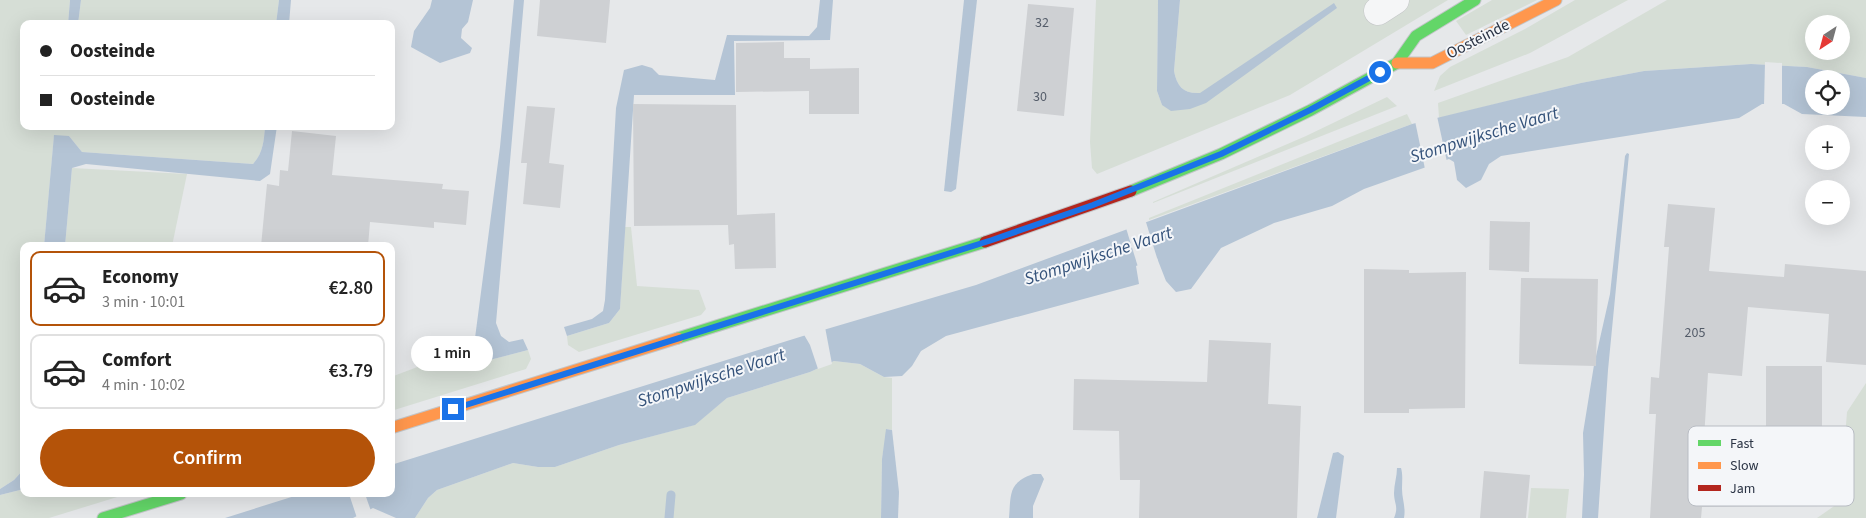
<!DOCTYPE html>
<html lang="en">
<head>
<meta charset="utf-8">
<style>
  :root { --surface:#fff; --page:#f6f6f6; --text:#222; --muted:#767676; --line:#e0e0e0; --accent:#b45309 }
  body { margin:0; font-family:"Source Sans 3",sans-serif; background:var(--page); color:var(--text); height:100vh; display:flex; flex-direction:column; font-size:19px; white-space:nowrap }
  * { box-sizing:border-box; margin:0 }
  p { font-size:16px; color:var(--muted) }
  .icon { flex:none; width:28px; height:28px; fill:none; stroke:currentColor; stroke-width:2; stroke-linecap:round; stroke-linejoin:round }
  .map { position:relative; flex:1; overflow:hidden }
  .drawer { position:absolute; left:20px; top:242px; width:375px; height:255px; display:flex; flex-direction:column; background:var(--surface); border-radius:10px; box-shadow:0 5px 20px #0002 }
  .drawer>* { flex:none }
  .guide { position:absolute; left:20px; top:20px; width:375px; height:110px; border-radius:10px; box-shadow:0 5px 20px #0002; display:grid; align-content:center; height:110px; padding:0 20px; background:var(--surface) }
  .needle { width:32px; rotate:216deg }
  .controls { position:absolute; left:1805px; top:15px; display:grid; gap:10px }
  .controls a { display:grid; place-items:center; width:45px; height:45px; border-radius:50%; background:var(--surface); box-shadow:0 5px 20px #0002; font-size:25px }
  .end { position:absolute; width:22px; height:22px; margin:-11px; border:6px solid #1a73e8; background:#fff; box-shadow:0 0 0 2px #fff }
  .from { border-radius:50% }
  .bubble { position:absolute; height:35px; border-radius:18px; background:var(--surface); box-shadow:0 5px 20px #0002; font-size:16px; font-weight:600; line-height:35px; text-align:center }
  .guide b { display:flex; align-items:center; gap:18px; height:48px; font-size:19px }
  .guide b+b { border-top:1px solid var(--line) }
  .guide i { width:12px; height:12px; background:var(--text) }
  ul { padding:9px 0 0; list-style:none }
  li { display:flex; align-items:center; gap:15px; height:75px; margin:0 10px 8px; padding:0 10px; border:2px solid var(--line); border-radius:10px }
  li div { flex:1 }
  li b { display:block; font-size:19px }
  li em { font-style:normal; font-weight:600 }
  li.on { border-color:var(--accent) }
  li>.icon { width:45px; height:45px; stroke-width:1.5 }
  .button { display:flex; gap:10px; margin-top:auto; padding:10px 20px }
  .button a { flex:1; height:58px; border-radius:30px; background:var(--accent); color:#fff; font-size:20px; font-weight:600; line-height:58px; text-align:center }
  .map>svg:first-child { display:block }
  .green { fill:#d6ded6; fill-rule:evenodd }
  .water { fill:#b4c4d5; fill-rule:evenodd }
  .pier { fill:#e6e8ea }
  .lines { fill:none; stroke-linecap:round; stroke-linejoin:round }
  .stream { stroke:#b4c4d5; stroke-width:9 }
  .building { fill:#ced0d3 }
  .street-casing { stroke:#c4c6c8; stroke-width:29 }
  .fast-casing { stroke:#c2c5c8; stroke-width:13 }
  .slow-casing { stroke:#c2c5c8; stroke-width:13 }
  .jam-casing { stroke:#c2c5c8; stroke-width:13 }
  .street { stroke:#f5f6f7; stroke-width:28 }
  .fast { stroke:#63d668; stroke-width:11 }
  .slow { stroke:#ff974d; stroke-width:11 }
  .jam { stroke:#b3261e; stroke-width:11 }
  .route { stroke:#1a73e8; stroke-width:6 }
  .labels { text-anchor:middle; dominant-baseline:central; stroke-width:4; stroke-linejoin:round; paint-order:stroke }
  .number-label { font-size:14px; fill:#545c69 }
  .street-label { font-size:16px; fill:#2b3445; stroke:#f4f6f9 }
  .water-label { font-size:18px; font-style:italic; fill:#34527a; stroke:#f4f6f9 }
  .key { fill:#f4f6f9; stroke:#b8bcc3; stroke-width:1 }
  .key-label { font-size:14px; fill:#2b3445 }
</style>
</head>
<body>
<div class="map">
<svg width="1866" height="518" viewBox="0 0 1866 518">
  <rect width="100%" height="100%" fill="#e6e8ea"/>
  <g class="green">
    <path d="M0 0H70L68 24H24V126H265C264 141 263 153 253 164L82 152 69 136H54L44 246H24V469L14 480 0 489Z"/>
    <path d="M81 0H279L276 24H78Z"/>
    <path d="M1096 0H1158L1157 91 1162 105 1200 93C1184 94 1177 87 1174 71L1180 0H1381L1374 24 1410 0H1448L1290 95 1097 174 1092 168 1090 142Z"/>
    <path d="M1492 0H1537L1466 35 1456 21Z"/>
    <path d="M1575 0H1628L1530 53 1434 91 1440 76 1450 67 1525 29Z"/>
    <path d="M1667 0H1866V78L1807 67 1751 64 1644 71 1581 83 1439 118 1438 103 1568 57ZM1814 24H1841V51H1814Z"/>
    <path d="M1387 97 1397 106 1153 203V202L1306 136Z"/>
    <path d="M1407 114 1412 124 1149 220V218Z"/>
    <path d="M72 168 187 174 172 246H65Z"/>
    <path d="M625 227H631L637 286 699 290 706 309 701 315 579 352 568 345 567 336 609 323 620 309Z"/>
    <path d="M528 350 531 359 526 369 391 411V377L420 366 465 354 478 363Z"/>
    <path d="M834 361 860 364 884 377 892 378V430L887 429 882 459 881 518H415L428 498 437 490 513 463 538 467H555L619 445 694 425 727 398 810 372Z"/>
    <path d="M1866 383V518H1817L1840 502 1847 412Z"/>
    <path d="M1531 488 1569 489 1566 518H1528Z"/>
    <path d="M24 489V494H127L49 518H0V495Z"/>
  </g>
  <g class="water">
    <path d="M70 0H81L78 24H68Z"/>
    <path d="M279 0H291L289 24H276Z"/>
    <path d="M432 0H473L468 22 462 29 461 38 472 48 470 53 440 63 411 47 414 31 430 8Z"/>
    <path d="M514 0H524L496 323 501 336 509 342 523 339 528 350 478 363 465 354 420 366 417 356 475 338 500 147Z"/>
    <path d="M820 0H833L830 40 734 41 735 95H634L620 309 609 323 567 336 564 327 592 319 603 311 605 300 616 108 624 70 642 65 652 68 659 75 715 80 727 35 809 36 817 27Z"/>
    <path d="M964 0H977L956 189 951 192 944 191Z"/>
    <path d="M1158 0H1180L1174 71C1177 87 1184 94 1200 93L1334 3 1337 8 1206 103 1190 109 1171 111 1162 105 1157 91Z"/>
    <path d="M1751 64 1807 67 1866 78V117L1802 114 1784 104H1762L1739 118 1501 156 1489 164 1481 180 1466 188 1457 180 1454 162 1449 159 1364 189 1332 206 1274 223 1221 248 1191 289 1176 292 1166 281 1157 258 1136 266 1139 284 946 336 921 351 912 366 902 376 884 377 860 364 834 361 810 372 727 398 695 425 619 445 555 467H538L513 463 437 490 428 498 415 518H396L373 508 353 518H225L301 494H391V465L803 336 976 285 1412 124 1581 83 1644 71ZM1814 79H1841V106H1814Z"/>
    <path d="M265 126H277L270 174 260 181 86 164 72 168 65 246H44L54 135 69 136 82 152 253 164C263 153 264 141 265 126Z"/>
    <path d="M1627 153 1629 154 1608 370 1598 518H1582L1584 475 1583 433 1594 365 1610 294 1625 156Z"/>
    <path d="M886 429 892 430 899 492 898 518H881L882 459Z"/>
    <path d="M1338 452 1344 456 1336 518H1317L1333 453Z"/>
    <path d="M1397 468H1401C1403 475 1402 481 1402 489 1402 499 1406 507 1404 518H1394C1399 506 1394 504 1394 493 1394 485 1397 476 1397 468Z"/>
    <path d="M24 469V489L0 495V489L14 480Z"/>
    <path d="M1033 474H1041L1044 479 1033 506V518H1009C1011 494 1008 483 1033 474Z"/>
  </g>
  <g class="pier">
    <path d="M1765 62 1782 63V107L1764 106Z"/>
    <path d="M1437 116 1447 162 1425 169 1415 121Z"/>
    <path d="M1145 219 1158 261 1138 267 1126 228Z"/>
    <path d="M825 327 832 364 818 369 810 345 803 333Z"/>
    <path d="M349 494H365L371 511 357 518Z"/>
  </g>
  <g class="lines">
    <path class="stream" d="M669 518 671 495"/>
  </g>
  <g class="building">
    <path d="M540 0H610L606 43 537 36Z"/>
    <path d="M1028 4 1074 8 1064 116 1017 111Z"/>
    <path d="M784 42V58H810V69L859 68V114H809V91L736 92V43Z"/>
    <path d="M633 104 736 105 737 215 775 213 776 268 735 269 734 244 729 245 728 225 634 226Z"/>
    <path d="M527 106 555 108 549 163 564 165 560 208 523 204 527 163H521Z"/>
    <path d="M292 131 336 136 332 175 443 184 442 189 469 191 466 225 434 222V228L370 222 368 246H261L267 184 279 186 280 170 288 171Z"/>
    <path d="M1668 204 1715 208 1709 271 1784 277 1785 264 1866 271V365L1826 362 1829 314 1748 307 1742 376 1708 373 1704 439H1766V366H1822V506L1702 507 1701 518H1650L1656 414H1649L1651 377 1659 378 1669 247H1664Z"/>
    <path d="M1490 221 1530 222 1529 272 1489 270Z"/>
    <path d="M1364 269 1409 270V273L1466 272 1465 408 1409 409V413H1364Z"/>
    <path d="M1521 278 1598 279 1596 366 1519 364Z"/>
    <path d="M1209 340 1271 343 1268 404 1301 406 1297 518H1139L1140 480H1120L1119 431 1073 430 1074 379 1207 382Z"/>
    <path d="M1484 471 1530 475 1526 518H1480Z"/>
  </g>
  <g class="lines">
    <g class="street-casing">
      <path id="street" d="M1378 11 1395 0"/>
    </g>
    <g class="fast-casing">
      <g id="fast">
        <path d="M1131 191 1221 154 1311 110 1397 63 1416 36 1475 0"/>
        <path d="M678 338 985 242"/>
        <path d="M103 518 181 494"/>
      </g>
    </g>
    <g class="slow-casing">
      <g id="slow">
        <path d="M1397 63H1432L1556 0"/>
        <path d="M391 428 678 338"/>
      </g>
    </g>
    <g class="jam-casing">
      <path id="jam" d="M985 242 1131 191"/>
    </g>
    <use href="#street" class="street"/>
    <use href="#fast" class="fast"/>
    <use href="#slow" class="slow"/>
    <use href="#jam" class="jam"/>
  </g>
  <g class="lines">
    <path class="route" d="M453 409 992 240 1093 205 1221 154 1310 110 1380 72"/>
  </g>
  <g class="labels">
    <g class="number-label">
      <text x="1042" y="23">32</text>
      <text x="1040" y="97">30</text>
      <text x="1695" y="333">205</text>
    </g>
    <g class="street-label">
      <text transform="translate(1478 39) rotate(-27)">Oosteinde</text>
    </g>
    <g class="water-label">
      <text transform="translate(1484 135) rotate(-17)">Stompwijksche Vaart</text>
      <text transform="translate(1098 256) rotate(-18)">Stompwijksche Vaart</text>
      <text transform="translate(711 378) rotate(-18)">Stompwijksche Vaart</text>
    </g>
  </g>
  <rect x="1688" y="426" width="166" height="80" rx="8" class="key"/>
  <rect x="1698" y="440" width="23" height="6" fill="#63d668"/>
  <rect x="1698" y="462" width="23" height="7" fill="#ff974d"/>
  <rect x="1698" y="485" width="23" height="6" fill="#b3261e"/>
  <g class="key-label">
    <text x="1730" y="448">Fast</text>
    <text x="1730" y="470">Slow</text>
    <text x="1730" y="493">Jam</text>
  </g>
</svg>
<div class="controls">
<a><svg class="needle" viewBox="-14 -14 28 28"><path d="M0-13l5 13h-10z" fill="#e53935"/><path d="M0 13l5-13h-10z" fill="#767676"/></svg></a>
<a><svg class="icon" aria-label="locate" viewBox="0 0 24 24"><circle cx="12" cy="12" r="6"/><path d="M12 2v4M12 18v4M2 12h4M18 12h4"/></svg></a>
<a>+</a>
<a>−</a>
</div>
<i class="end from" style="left:1380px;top:72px"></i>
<i class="end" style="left:453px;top:409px"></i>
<div class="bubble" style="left:411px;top:336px;width:82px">1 min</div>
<div class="guide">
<b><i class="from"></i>Oosteinde</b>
<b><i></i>Oosteinde</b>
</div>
<section class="drawer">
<ul>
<li class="on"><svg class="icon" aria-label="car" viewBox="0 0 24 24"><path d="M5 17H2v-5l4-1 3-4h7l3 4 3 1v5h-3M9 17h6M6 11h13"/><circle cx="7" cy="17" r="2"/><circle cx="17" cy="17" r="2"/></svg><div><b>Economy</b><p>3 min · 10:01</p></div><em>€2.80</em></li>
<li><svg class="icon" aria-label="car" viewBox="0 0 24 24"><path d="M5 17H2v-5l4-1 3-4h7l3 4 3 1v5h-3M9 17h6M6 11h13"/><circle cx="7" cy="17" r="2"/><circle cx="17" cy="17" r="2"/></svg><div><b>Comfort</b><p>4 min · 10:02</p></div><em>€3.79</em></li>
</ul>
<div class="button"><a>Confirm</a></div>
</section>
</div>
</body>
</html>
